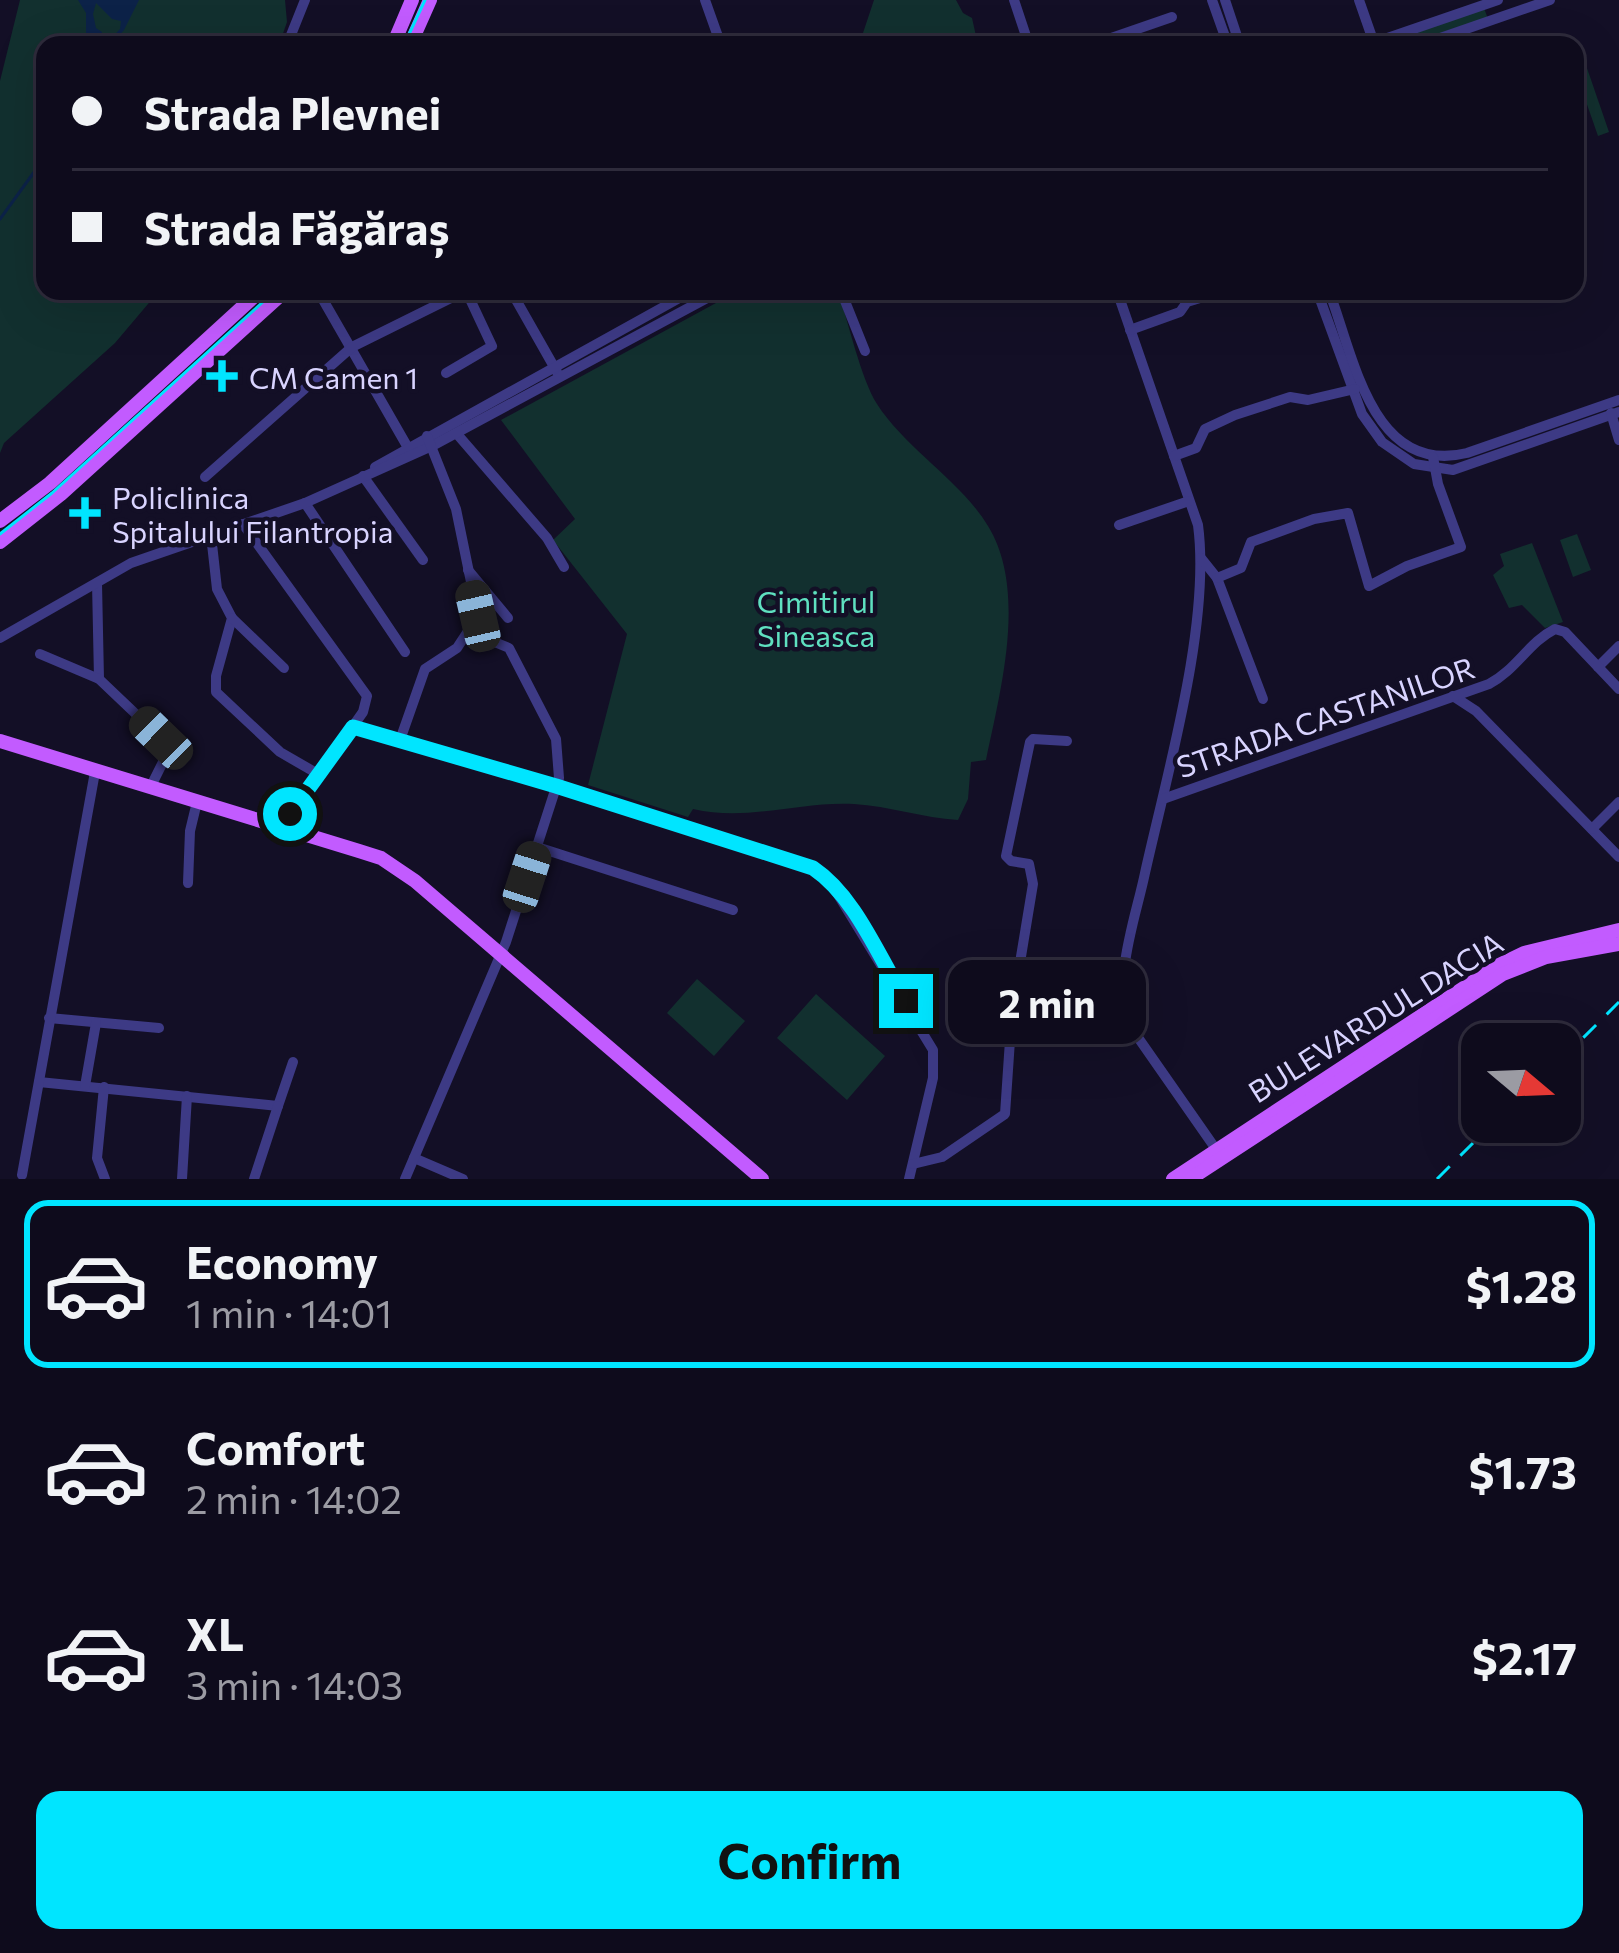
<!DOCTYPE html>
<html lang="en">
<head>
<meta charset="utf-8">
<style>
  :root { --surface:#0e0b1c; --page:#1c1929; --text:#f1f3f6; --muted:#9b9ba3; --line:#2e2b3b; --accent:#00e5ff }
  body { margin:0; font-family:Commissioner,sans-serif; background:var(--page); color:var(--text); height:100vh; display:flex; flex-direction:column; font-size:45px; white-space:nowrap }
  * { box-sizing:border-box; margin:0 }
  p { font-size:39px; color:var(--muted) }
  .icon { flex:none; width:66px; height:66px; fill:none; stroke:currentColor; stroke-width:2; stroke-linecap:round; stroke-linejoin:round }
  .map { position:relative; height:1179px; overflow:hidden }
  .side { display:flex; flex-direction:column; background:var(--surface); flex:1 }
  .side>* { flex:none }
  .top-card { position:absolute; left:36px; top:36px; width:1548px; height:264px; border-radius:24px; box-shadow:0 12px 48px #0002,0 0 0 3px var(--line); display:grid; align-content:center; height:264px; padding:0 36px; background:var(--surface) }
  .needle { width:78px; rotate:109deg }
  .fabs { position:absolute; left:1461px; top:1023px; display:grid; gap:24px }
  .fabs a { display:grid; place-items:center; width:120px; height:120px; border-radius:24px; background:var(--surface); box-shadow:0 12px 48px #0002,0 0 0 3px var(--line); font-size:60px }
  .end { position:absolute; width:54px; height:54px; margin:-27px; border:15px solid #00e5ff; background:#111; box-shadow:0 0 0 6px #111 }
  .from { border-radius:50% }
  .bubble { position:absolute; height:84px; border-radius:24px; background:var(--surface); box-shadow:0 12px 48px #0002,0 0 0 3px var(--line); font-size:39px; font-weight:700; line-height:84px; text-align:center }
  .car { position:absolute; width:36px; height:72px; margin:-36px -18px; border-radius:15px; box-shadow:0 0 9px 3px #0007; background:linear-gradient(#222 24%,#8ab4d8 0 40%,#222 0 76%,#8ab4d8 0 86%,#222 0) }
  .top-card b { display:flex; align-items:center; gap:42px; height:114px; font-size:45px }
  .top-card b+b { border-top:3px solid var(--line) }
  .top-card i { width:30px; height:30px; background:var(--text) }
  ul { padding:21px 0 0; list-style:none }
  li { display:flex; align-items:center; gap:36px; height:168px; margin:0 24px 18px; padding:0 12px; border:6px solid transparent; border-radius:24px }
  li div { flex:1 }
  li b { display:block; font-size:45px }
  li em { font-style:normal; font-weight:700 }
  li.selected { border-color:var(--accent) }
  li>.icon { width:108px; height:108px; stroke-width:1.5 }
  .action { display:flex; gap:24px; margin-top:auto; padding:24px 36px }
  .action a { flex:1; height:138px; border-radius:24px; background:var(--accent); color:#111; font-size:48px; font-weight:700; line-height:138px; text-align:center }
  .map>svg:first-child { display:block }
  .green { fill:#12302f }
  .water { fill:#0c2248 }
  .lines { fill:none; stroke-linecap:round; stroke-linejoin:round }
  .stream { stroke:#0c2248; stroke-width:3 }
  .minor { stroke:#3d3a85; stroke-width:10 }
  .major { stroke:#c25bff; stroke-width:14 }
  .tram { stroke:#00e5ff; stroke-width:3 }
  .rail { stroke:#00e5ff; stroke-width:3; stroke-dasharray:18 15; stroke-linecap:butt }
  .route { stroke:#00e5ff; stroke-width:15 }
  .poi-dot { fill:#00e5ff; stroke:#130f26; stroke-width:4.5 }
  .labels { text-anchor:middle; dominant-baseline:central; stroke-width:9; stroke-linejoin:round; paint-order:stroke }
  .poi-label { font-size:30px; fill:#d9d4ff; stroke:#130f26; text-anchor:start }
  .park-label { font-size:30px; fill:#5fe0c0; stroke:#130f26 }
  .street-label { font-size:30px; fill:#d9d4ff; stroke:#130f26 }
</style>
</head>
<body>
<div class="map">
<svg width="1619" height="1179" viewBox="0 0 1619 1179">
  <rect width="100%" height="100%" fill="#130f26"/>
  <g class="green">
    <path d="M20 0H285L287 22 279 45H45V291H159L115 343 4 443 0 453V81Z"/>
    <path d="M874 0H956L963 13 972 18 978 45H859Z"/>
    <path d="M1484 8 1488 19 1411 45H1377Z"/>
    <path d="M1579 45 1609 132 1598 136 1575 70V46Z"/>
    <path d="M738 291H838C848 321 861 379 877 404 905 448 961 481 988 526 1028 591 1000 692 986 760L971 762 968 799 958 820C923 818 889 806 854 804 799 801 748 822 693 809L688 817 588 785 627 634 553 540 575 519 501 420Z"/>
    <path d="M1577 534 1591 570 1573 577 1560 540Z"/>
    <path d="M1532 543 1563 622 1545 628 1522 605 1509 608 1493 575 1504 566 1500 554Z"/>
    <path d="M697 979 745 1021 714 1056 667 1013Z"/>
    <path d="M816 994 885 1056 847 1100 777 1038Z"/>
  </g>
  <path class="water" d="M78 0H139L124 30 111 45H105L120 29 121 21 112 19 96 3 93 14 96 28 102 32 100 45H86V13Z"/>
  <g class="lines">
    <path class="stream" d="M0 219 45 157"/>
    <g class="minor">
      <path d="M705 0 721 45"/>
      <path d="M1014 0 1029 45"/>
      <path d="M1212 0 1228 45"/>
      <path d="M1225 0 1240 45"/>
      <path d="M1359 0 1374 43"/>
      <path d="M287 45 305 0"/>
      <path d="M1091 45 1172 17"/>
      <path d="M1367 45 1498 0"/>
      <path d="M1420 45 1550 0"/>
      <path d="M318 291 411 453"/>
      <path d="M511 291 557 372"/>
      <path d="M841 291 865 351"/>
      <path d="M1117 291 1198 525C1211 623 1167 774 1145 873 1135 921 1112 979 1130 1026L1220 1155"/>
      <path d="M1317 291 1362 414 1382 442 1414 464 1453 470 1619 412"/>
      <path d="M1329 291C1354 357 1372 476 1467 453L1619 400"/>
      <path d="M1130 330 1180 312 1187 302 1223 291"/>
      <path d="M1611 413 1619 440"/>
      <path d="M457 434 547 538 564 567"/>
      <path d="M1174 456 1196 448 1205 429 1235 415 1290 397 1308 400 1355 389"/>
      <path d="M375 467 692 291"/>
      <path d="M363 476 423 560"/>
      <path d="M205 477 352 347 463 292 469 297 492 346 446 373"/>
      <path d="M305 503 405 652"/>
      <path d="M243 524 367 696 363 712 282 827"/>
      <path d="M1119 525 1189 501"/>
      <path d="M211 535 217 589 232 618 216 676V692L280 752 318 774"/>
      <path d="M1201 558 1217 578 1263 699"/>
      <path d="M468 570 508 618"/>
      <path d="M1217 578 1241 568 1251 542 1314 519 1348 513 1369 586 1407 566 1461 547 1438 484 1433 457"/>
      <path d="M97 583 99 679"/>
      <path d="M232 618 284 668"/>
      <path d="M0 638 131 563 305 503 432 446 720 291"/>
      <path d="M40 654 99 679 161 738 164 760 150 788"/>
      <path d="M1598 667 1619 646"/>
      <path d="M1453 696 1476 711 1619 857"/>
      <path d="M353 727 557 786 802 864 829 880 933 1050V1078L909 1179"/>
      <path d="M400 740 425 669 457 648 478 616"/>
      <path d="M1163 799 1489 684C1516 670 1529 642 1555 629L1565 632 1619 689"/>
      <path d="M1592 829 1619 802"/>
      <path d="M537 847 733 910"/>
      <path d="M188 883 190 831 197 802"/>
      <path d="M49 1018 159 1028"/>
      <path d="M39 1082 278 1106 293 1062"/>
      <path d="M85 1086 96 1023"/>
      <path d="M104 1087 97 1158 105 1179"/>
      <path d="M414 1158 463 1179"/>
      <path d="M913 1164 942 1157 1005 1114 1012 1011 1033 884 1029 864 1011 861 1006 856 1030 742 1033 739 1067 741"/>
      <path d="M22 1175 95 772"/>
      <path d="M182 1179 187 1096"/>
      <path d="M254 1179 278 1106"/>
      <path d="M405 1179 506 942 559 778 556 739 509 648 492 641 478 616 456 509 427 436"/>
    </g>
    <g class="major">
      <path d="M393 45 412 0"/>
      <path d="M410 45 430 0"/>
      <path d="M0 521 50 483 260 291"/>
      <path d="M0 542 61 494 285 291"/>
      <path d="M0 741 359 851 381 858 415 881 762 1179"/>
      <path d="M1173 1179 1497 966 1524 953 1619 930"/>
      <path d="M1190 1179 1503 974 1546 957 1619 944"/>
    </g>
    <g class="tram">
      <path d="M404 45 425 0"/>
      <path d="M0 534 52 493 275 291"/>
    </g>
    <g class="rail">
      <path d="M1560 1061 1619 1002"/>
      <path d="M1437 1179 1494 1122"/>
    </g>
  </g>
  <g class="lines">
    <path class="route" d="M290 814 353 727 556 786 813 868C856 897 879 958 906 1001"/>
  </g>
  <g class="poi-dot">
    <path d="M216 358h12v12h12v12h-12v12h-12v-12h-12v-12h12z"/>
    <path d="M79 495h12v12h12v12h-12v12h-12v-12h-12v-12h12z"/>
  </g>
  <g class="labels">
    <g class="poi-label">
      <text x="249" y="376">CM Camen 1</text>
      <text x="112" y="496">Policlinica<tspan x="112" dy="34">Spitalului Filantropia</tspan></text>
    </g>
    <g class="park-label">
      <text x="816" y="600">Cimitirul<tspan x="816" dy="34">Sineasca</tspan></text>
    </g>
    <g class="street-label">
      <text transform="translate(1325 716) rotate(-19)">STRADA CASTANILOR</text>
      <text transform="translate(1375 1016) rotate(-32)">BULEVARDUL DACIA</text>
    </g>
  </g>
</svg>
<div class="fabs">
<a><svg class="needle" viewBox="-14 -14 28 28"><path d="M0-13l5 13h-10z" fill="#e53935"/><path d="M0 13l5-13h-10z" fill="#9b9ba3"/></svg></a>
</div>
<i class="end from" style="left:290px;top:814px"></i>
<i class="end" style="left:906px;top:1001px"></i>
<div class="bubble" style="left:948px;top:960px;width:198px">2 min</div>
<i class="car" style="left:478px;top:616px;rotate:347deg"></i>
<i class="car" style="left:161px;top:738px;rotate:314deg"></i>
<i class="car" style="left:527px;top:877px;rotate:18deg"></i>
<div class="top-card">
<b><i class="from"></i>Strada Plevnei</b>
<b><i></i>Strada Făgăraș</b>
</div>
</div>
<section class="side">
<ul>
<li class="selected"><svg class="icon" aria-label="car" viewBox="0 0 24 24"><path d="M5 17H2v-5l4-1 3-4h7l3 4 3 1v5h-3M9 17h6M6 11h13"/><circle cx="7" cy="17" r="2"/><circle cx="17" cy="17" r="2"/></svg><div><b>Economy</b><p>1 min · 14:01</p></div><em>$1.28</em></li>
<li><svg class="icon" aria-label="car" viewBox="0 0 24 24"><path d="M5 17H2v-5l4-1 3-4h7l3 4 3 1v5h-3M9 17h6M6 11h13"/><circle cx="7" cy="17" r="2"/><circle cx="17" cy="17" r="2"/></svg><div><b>Comfort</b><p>2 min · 14:02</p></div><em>$1.73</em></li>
<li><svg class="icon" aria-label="car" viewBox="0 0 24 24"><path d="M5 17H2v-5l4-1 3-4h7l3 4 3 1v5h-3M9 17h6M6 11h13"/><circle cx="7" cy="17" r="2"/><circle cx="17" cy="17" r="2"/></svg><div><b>XL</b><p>3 min · 14:03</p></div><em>$2.17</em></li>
</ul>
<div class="action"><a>Confirm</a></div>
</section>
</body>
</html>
